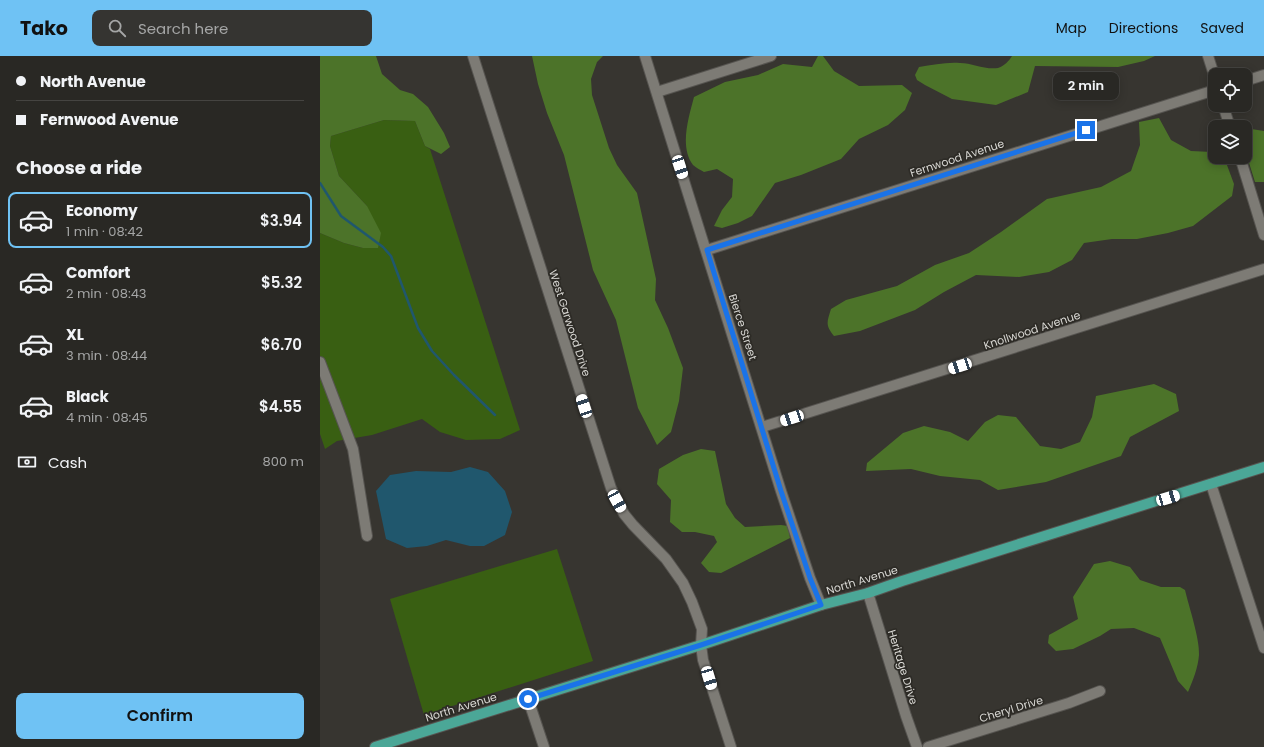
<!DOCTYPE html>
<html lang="en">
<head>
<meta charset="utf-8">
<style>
  :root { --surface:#292824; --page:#353431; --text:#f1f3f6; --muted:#a5a6a6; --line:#454441; --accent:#6fc2f4 }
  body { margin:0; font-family:Poppins,sans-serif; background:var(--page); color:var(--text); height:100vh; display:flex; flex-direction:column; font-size:15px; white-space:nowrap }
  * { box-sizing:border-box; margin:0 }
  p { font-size:13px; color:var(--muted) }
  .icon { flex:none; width:22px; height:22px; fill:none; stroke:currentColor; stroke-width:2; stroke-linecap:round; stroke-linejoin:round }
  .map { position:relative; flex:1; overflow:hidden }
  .drawer { display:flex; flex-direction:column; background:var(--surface); width:320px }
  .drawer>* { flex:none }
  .banner { display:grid; align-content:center; height:88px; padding:0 16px; background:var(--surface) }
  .buttons { position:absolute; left:888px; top:12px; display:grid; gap:8px }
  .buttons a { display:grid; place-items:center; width:44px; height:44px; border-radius:8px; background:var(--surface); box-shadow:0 2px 10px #0003,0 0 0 1px var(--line); font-size:20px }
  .end { position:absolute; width:18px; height:18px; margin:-9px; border:5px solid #1a73e8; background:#fff; box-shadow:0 0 0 2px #fff }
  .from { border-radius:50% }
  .bubble { position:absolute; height:28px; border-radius:8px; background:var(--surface); box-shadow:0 2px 10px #0003,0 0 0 1px var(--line); font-size:13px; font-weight:600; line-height:28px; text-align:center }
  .car { position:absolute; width:12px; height:24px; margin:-12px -6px; border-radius:5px; box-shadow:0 0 3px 1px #0007; background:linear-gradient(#fff 24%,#345 0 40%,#fff 0 76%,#345 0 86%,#fff 0) }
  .banner b { display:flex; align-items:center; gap:14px; height:38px; font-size:15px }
  .banner b+b { border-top:1px solid var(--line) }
  .banner i { width:10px; height:10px; background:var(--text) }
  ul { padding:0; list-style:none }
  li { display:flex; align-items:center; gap:12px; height:56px; margin:0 8px 6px; padding:0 8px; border:2px solid transparent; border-radius:8px }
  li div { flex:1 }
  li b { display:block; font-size:15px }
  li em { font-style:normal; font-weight:600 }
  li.selected { border-color:var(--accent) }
  li>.icon { width:36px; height:36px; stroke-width:1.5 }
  h2 { padding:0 16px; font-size:18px; line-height:48px }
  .pay { display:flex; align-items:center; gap:10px; height:44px; padding:0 16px; font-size:15px }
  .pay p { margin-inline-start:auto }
  .cta { display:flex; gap:8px; margin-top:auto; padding:8px 16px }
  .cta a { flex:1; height:46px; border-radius:8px; background:var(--accent); color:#111; font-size:16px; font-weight:600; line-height:46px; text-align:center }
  header { display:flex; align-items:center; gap:24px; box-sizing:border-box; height:56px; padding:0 20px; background:var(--accent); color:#111 }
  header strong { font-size:19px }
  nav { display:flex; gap:22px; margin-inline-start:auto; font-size:14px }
  .search { width:280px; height:36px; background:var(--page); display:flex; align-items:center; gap:10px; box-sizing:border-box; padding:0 14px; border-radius:8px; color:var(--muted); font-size:15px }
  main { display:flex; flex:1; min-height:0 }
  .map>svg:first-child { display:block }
  .green { fill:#395f12 }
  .forest { fill:#4c7329 }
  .water { fill:#20576d }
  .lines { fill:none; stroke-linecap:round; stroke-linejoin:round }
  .stream { stroke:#20576d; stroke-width:2.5 }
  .minor-casing { stroke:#565450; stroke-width:12 }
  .major-casing { stroke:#565450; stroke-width:12 }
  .minor { stroke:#7d7b75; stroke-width:10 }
  .major { stroke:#4ba797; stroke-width:10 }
  .route { stroke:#1a73e8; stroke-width:5 }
  .labels { text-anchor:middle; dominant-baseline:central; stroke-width:3.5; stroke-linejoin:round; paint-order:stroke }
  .street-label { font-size:11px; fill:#d8d7d3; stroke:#2d2b26 }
</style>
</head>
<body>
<header>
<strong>Tako</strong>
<div class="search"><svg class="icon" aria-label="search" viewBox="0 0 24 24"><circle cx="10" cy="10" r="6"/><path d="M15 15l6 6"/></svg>Search here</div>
<nav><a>Map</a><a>Directions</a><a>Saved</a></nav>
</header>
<main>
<section class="drawer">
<div class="banner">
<b><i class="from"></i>North Avenue</b>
<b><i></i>Fernwood Avenue</b>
</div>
<h2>Choose a ride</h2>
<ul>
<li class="selected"><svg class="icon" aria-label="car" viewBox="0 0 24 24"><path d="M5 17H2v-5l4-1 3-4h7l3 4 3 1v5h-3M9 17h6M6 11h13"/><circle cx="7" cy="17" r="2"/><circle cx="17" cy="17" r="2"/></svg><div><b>Economy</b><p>1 min · 08:42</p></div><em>$3.94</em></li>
<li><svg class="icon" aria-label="car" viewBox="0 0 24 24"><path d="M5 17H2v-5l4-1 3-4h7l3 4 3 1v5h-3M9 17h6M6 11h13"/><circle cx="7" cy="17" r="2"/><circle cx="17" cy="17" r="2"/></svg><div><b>Comfort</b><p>2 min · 08:43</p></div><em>$5.32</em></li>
<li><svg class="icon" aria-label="car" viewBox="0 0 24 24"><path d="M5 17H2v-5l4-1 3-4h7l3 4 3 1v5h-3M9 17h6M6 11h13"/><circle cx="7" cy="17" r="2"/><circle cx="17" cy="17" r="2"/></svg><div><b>XL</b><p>3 min · 08:44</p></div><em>$6.70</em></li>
<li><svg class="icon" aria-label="car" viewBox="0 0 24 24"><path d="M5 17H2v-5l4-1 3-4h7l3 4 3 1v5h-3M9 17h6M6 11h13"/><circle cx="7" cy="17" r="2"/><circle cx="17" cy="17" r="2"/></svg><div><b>Black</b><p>4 min · 08:45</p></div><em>$4.55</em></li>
</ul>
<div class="pay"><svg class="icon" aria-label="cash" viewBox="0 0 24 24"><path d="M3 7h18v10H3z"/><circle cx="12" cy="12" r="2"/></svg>Cash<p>800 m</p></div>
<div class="cta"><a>Confirm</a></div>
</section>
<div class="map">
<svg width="944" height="691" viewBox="0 0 944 691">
  <rect width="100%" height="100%" fill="#373530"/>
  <g class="green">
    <path d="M64 64 95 65 105 90 110 93 200 374 180 383 146 384 120 376 102 363 52 379 17 385 5 393 0 378V177L24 187 43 192 47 150 19 120 10 90 11 80Z"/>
    <path d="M237 493 273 605 104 659 70 543Z"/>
  </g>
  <g class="forest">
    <path d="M0 0H56L62 18 80 34 93 38 108 51 124 77 130 91 121 98 105 90 95 65 64 64 11 80 10 90 19 120 47 150 61 177 58 192H43L24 187 0 177Z"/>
    <path d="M212 0H283L277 6 271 23 272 39 289 92 297 109 317 137 336 223 335 244 348 272 363 312 359 345 351 376 337 389 318 352 296 264 273 214 244 99 227 57 218 28Z"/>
    <path d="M498 0H503L514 15 539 30 582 29 592 37 585 54 568 69 539 83 521 103 481 119 455 127 432 160 418 167 402 172 394 170 402 154 412 141 413 123 397 113 384 116C381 114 376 112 373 109 359 91 369 60 374 41L405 26 438 19 463 8 492 11Z"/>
    <path d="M692 0H835L824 5 798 11 715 10 708 36 676 49 632 43 605 29 597 24 595 19 599 11C613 9 626 6 640 7 652 7 665 14 678 12 683 11 690 4 692 0Z"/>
    <path d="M839 62 851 84 871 95 892 96 895 97V101H904L914 128 912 140 873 170 848 177 817 183H792L764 187 752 204 729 216 699 221 656 219 624 236 595 254 540 275 514 280C505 269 507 266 511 253L526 244 577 230 615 209 649 197 681 176 727 143 781 131 811 115 820 89 819 66Z"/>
    <path d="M925 72 944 75V126H935L925 94Z"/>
    <path d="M834 328 856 338 859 355 810 381 801 400 726 426 678 434 660 424 620 420 591 413 546 415 547 407 583 377 604 370 630 376 648 385 665 366 678 359 696 361 720 390 741 393 760 386 772 361 776 340Z"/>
    <path d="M381 393 395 395 406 448 415 462 425 471 461 469 468 470 470 482 401 517 389 516 381 507 397 486 394 480 375 476H362L350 466 351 444 337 428 339 413 363 399Z"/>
    <path d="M790 505 810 511 820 524 841 531H860L865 534C869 551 880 583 879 599 878 612 873 624 868 636L858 625 840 582 814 572 791 573 780 580 753 593 736 595 728 587 729 579 758 563 753 541 774 508Z"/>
  </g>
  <path class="water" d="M150 411 168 416 185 435 192 456 185 479 164 490H150L126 484 107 490 87 492 66 483 56 435 70 419 96 415 131 416Z"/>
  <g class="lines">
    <path class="stream" d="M0 127 21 160 63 191 71 200 98 272 112 295 134 319 175 359"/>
    <g class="minor-casing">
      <g id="minor">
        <path d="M153 0 291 432 304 458 313 469 346 503 363 527 372 546 382 573 381 589 383 604 411 691"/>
        <path d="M325 0 461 435 490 522 501 549"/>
        <path d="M888 0 895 22"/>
        <path d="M925 25 944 19"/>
        <path d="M337 36 451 0"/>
        <path d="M903 49 910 71"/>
        <path d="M920 101 944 179"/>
        <path d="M387 194 895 34"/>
        <path d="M0 306 33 393 47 480"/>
        <path d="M442 371 944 213"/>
        <path d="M891 428 944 592"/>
        <path d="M548 537 586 660 597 691"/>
        <path d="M208 643 224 691"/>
        <path d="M608 691 749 647 780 635"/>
      </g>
    </g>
    <g class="major-casing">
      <path id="major" d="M55 691 381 589 501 549 548 537 582 525 944 411"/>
    </g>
    <use href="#minor" class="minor"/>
    <use href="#major" class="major"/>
  </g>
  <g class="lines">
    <path class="route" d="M208 643 381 589 501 549 490 522 461 435 387 194 766 74"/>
  </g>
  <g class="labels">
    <g class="street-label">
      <text transform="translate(637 102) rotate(-18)">Fernwood Avenue</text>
      <text transform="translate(250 267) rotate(72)">West Garwood Drive</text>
      <text transform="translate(423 271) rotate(72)">Bierce Street</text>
      <text transform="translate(712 274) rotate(-18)">Knollwood Avenue</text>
      <text transform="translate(542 524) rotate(-17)">North Avenue</text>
      <text transform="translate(583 611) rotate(73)">Heritage Drive</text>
      <text transform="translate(141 651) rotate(-17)">North Avenue</text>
      <text transform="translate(691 653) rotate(-17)">Cheryl Drive</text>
    </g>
  </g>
</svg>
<div class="buttons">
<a><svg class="icon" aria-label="locate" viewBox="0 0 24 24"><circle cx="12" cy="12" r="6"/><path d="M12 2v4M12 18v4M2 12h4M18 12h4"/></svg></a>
<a><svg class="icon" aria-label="layers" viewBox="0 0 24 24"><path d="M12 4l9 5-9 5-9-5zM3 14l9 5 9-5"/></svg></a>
</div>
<i class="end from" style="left:208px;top:643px"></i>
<i class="end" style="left:766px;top:74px"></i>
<div class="bubble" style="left:733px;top:16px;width:66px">2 min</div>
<i class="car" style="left:360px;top:111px;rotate:162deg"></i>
<i class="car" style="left:640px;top:310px;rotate:252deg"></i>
<i class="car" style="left:264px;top:350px;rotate:342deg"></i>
<i class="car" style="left:472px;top:362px;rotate:252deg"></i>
<i class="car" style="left:848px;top:442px;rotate:73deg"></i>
<i class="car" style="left:297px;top:445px;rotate:151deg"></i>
<i class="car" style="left:389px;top:622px;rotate:163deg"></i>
</div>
</main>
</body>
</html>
